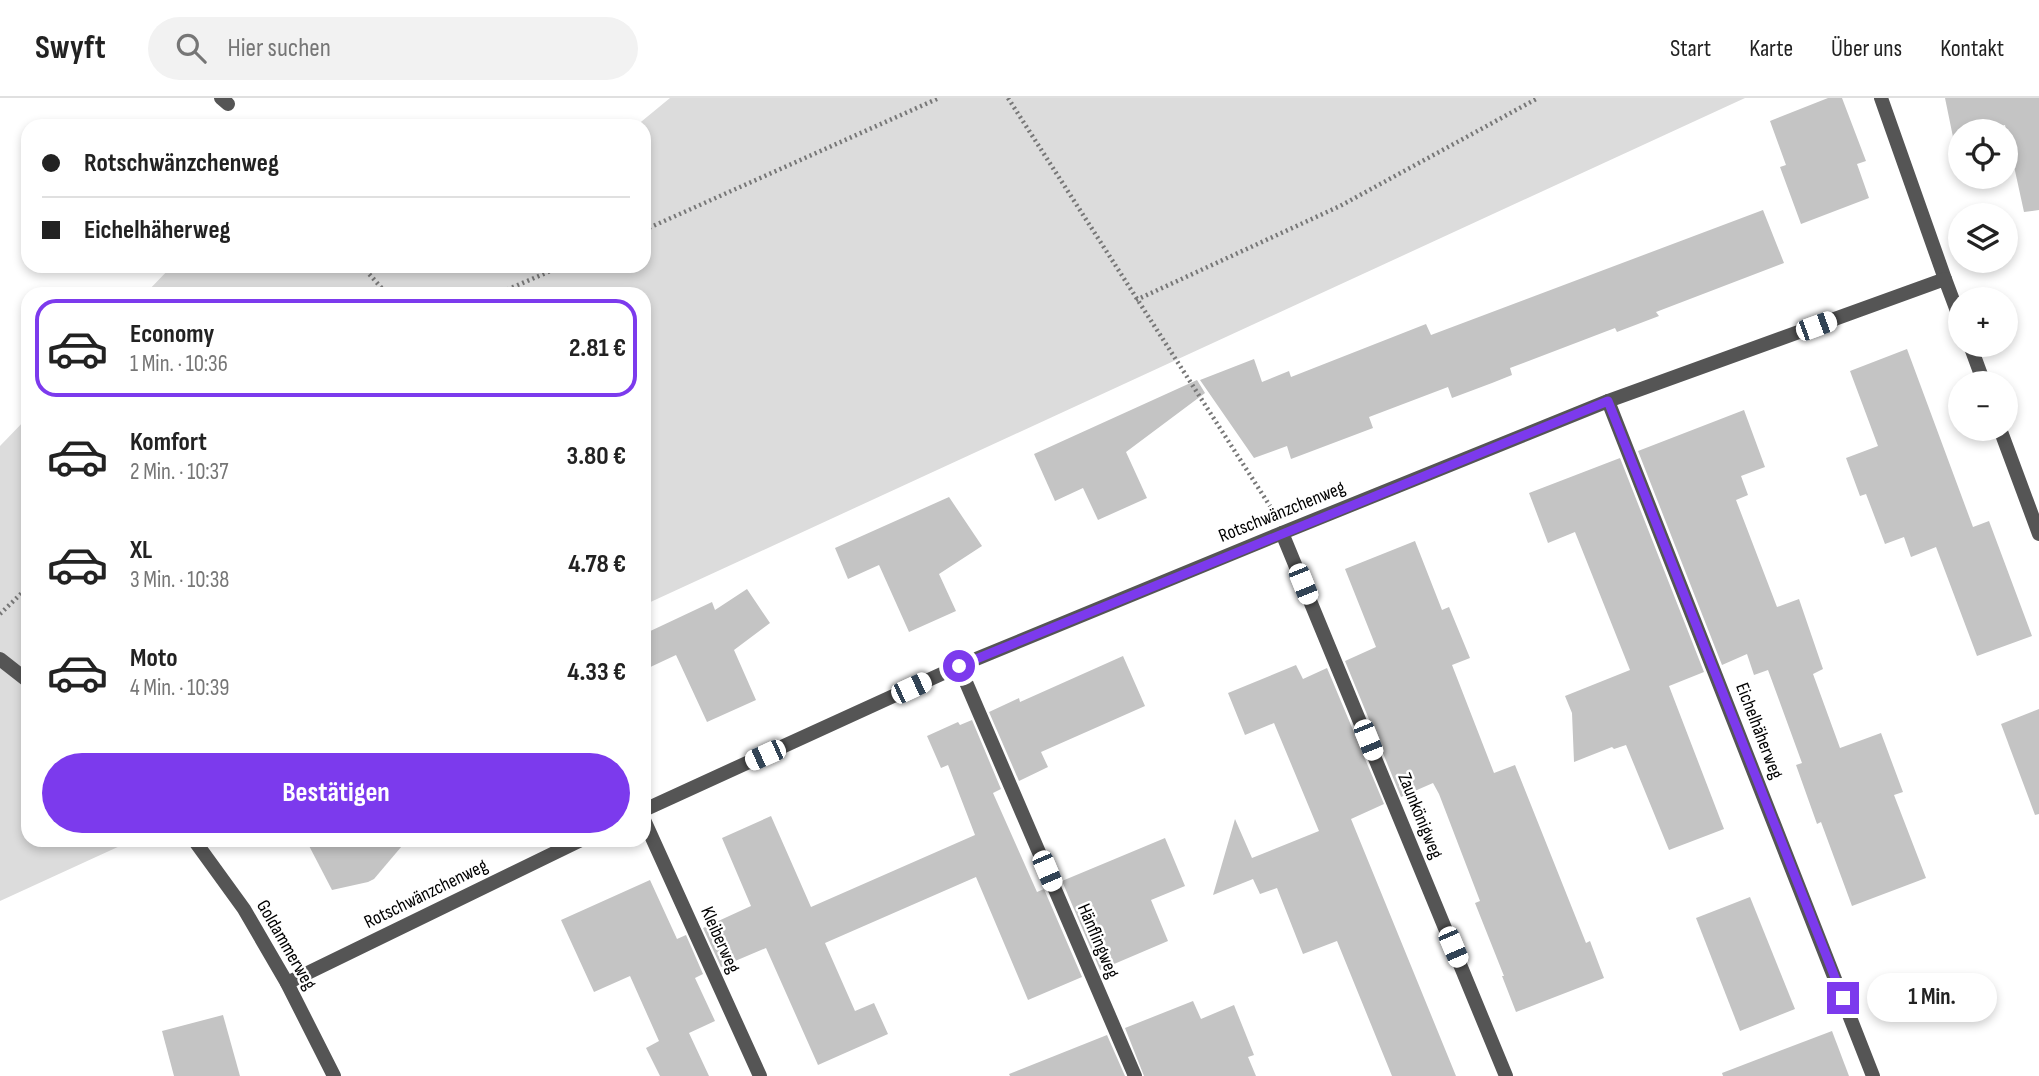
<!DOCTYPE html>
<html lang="de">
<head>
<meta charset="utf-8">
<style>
  :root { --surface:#fff; --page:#f2f2f2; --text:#222; --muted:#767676; --line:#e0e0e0; --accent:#7c3aed }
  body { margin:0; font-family:"Sofia Sans Condensed",sans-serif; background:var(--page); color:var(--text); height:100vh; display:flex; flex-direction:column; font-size:26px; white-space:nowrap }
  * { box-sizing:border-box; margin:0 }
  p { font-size:23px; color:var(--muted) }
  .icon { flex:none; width:38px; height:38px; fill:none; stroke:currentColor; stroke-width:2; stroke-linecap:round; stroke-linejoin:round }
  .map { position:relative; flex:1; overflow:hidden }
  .drawer { position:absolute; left:21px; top:189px; width:630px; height:560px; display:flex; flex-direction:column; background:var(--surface); border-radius:21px; box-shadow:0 4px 10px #0003 }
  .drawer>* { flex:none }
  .hud { position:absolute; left:21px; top:21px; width:630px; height:154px; border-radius:21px; box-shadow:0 4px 10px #0003; display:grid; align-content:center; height:154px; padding:0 21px; background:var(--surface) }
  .tools { position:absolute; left:1948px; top:21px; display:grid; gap:14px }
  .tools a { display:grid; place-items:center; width:70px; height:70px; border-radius:50%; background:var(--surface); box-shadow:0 4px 10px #0003; font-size:35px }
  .end { position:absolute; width:32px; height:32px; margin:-16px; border:9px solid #7c3aed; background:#fff; box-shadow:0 0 0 4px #fff }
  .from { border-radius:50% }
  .bubble { position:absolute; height:49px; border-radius:24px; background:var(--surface); box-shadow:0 4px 10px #0003; font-size:23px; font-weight:700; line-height:49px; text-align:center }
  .car { position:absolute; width:21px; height:42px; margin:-21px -10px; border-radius:9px; box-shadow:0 0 5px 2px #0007; background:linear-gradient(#fff 24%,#345 0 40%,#fff 0 76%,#345 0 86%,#fff 0) }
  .hud b { display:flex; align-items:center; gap:24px; height:66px; font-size:26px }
  .hud b+b { border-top:2px solid var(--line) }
  .hud i { width:18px; height:18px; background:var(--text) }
  ul { padding:12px 0 0; list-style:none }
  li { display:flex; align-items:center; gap:21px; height:98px; margin:0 14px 10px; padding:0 7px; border:4px solid transparent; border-radius:21px }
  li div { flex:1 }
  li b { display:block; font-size:26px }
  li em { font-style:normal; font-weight:700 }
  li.on { border-color:var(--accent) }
  li>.icon { width:63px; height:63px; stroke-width:1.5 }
  .action { display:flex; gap:14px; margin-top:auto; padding:14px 21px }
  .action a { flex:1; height:80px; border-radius:42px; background:var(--accent); color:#fff; font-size:28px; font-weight:700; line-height:80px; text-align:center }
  header { display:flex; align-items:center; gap:42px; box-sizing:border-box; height:98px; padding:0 35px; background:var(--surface); border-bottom:2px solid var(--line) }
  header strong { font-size:33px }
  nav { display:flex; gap:38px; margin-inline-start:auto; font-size:24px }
  .search { width:490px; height:63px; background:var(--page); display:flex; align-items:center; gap:18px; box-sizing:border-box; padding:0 24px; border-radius:38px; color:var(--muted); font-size:26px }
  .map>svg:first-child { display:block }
  .green { fill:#dcdcdc }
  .building { fill:#c4c4c4 }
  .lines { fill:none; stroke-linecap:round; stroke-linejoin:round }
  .path { stroke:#777; stroke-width:4.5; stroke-dasharray:2 3.5; stroke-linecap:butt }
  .service { stroke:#555; stroke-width:14 }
  .minor { stroke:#555; stroke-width:14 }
  .tertiary { stroke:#555; stroke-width:14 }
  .route { stroke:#7c3aed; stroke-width:9 }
  .labels { text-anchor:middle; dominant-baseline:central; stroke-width:5; stroke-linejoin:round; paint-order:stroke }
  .street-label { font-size:19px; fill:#000; stroke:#fff }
</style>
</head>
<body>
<header>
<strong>Swyft</strong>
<div class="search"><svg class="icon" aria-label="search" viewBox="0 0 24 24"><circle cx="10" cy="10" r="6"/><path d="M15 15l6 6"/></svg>Hier suchen</div>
<nav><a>Start</a><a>Karte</a><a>Über uns</a><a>Kontakt</a></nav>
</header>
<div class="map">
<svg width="2039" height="978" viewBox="0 0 2039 978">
  <rect width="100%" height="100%" fill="#fff"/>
  <g class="green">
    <path d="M670 0H1745L644 507V196H145L172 168H644V28H636Z"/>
    <path d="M28 319V742H133L0 803V348Z"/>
  </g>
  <g class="building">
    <path d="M1828 0H1842L1866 63 1857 66 1869 100 1801 126 1780 69 1786 67 1770 23Z"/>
    <path d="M1945 0H2039V112L2024 114 2005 27 1979 33H1960V37L1953 39Z"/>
    <path d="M1763 112 1784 165 1656 214 1659 218 1617 234 1615 230 1510 270 1512 277 1492 285 1452 300 1448 289 1369 319 1373 330 1291 361 1287 348 1254 360 1200 282 1254 261 1262 284 1289 273 1291 279 1426 226 1431 237Z"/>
    <path d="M1907 251 1973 429 1989 423 2032 538 1977 558 1936 449 1911 459 1904 439 1885 446 1866 396 1860 398 1846 360 1878 348 1850 273Z"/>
    <path d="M1197 282 1205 295 1126 354 1147 400 1098 422 1083 390 1055 403 1034 356Z"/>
    <path d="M1744 312 1765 369 1741 378 1748 397 1736 402 1777 509 1799 501 1823 571 1813 576 1840 650 1881 635 1903 694 1894 697 1926 780 1852 808 1821 724 1817 726 1796 667 1802 665 1768 572 1754 577 1747 556 1722 567 1638 353Z"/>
    <path d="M1620 360 1704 574 1669 588 1724 731 1669 752 1626 647 1614 651 1612 649 1574 664 1572 615 1565 598 1630 572 1575 434 1548 445 1529 395Z"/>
    <path d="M949 399 982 448 939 476 956 513 909 534 879 467 848 481 835 450Z"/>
    <path d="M1415 443 1442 512 1449 509 1470 560 1452 567 1494 675 1515 667 1586 845 1590 843 1604 880 1516 914 1502 878H1504L1475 805 1480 803 1439 696 1433 685 1401 699 1345 563 1376 549 1345 471Z"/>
    <path d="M747 491 770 525 734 552 756 602 707 624 676 557 644 572V536L712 504 715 512Z"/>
    <path d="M1123 558 1145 608 1041 654 1048 669 1019 683 989 614 1019 600 1020 604Z"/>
    <path d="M1296 567 1303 581 1327 570 1384 706 1351 721 1456 978H1392L1337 843 1303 856 1277 790 1260 796 1253 781 1213 797 1235 721 1252 760 1319 733 1274 625 1245 637 1228 595Z"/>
    <path d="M2039 611V716L2035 717 2001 626Z"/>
    <path d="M972 622 1001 691 993 695 1037 794 1044 791 1082 879 1028 902 976 779 825 845 855 913 874 905 888 936 818 967 766 850 721 869 703 830 751 808 722 740 771 718 811 809 975 737 948 667 941 670 927 638 958 624 960 627Z"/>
    <path d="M1165 740 1185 788 1151 802 1168 843 1100 872 1062 783Z"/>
    <path d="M306 742H407L374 781 368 784 332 792Z"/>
    <path d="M650 782 677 841 686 837 703 876 695 880 715 923 689 935 709 978H660L646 950 659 943 630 878 594 894 561 822Z"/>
    <path d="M1750 799 1795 911 1740 933 1696 820Z"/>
    <path d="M1193 903 1201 921 1234 907 1254 957 1248 959 1256 978H1144L1125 930Z"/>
    <path d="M223 917 240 978H174L162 933Z"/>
    <path d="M1832 933 1849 978H1723L1722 975Z"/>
    <path d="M1107 937 1125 978H1010L1009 976Z"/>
  </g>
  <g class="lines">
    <g class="path">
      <path d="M1008 0 1270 408"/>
      <path d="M644 132 939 0"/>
      <path d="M362 168 387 196"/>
      <path d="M497 196 562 168"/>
      <path d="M1136 202 1340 108 1538 0"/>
      <path d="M0 516 28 489"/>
    </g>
    <path class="service" d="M1881 0 1945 181"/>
    <g class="minor">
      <path d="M221 0 228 6"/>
      <path d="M1970 247 1984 285"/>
      <path d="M1608 303 1873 978"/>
      <path d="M2000 331 2039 436"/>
      <path d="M1282 435 1506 978"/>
      <path d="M959 568 1135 978"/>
      <path d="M644 712 959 568 1282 435 1608 303 1945 181 1960 221"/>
      <path d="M644 722 760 978"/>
      <path d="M287 885 581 742"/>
    </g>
    <g class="tertiary">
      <path d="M0 561 28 583"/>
      <path d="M194 742 244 811 287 885 334 978"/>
    </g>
  </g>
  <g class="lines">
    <path class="route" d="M959 568 1608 303 1843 900"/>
  </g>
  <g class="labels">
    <g class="street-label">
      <text transform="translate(1282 414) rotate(-22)">Rotschwänzchenweg</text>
      <text transform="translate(1759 633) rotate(69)">Eichelhäherweg</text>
      <text transform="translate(1420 718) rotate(68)">Zaunkönigweg</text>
      <text transform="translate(426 796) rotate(-26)">Rotschwänzchenweg</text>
      <text transform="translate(720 842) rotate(66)">Kleiberweg</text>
      <text transform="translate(1098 843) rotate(67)">Hänflingweg</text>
      <text transform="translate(286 847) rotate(60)">Goldammerweg</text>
    </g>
  </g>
</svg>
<div class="tools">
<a><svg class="icon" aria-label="locate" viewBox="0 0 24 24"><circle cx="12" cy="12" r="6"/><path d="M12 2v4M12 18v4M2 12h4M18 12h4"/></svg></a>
<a><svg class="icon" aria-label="layers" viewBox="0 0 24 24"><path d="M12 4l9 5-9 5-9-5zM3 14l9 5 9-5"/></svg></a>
<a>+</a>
<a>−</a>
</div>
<i class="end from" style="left:959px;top:568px"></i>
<i class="end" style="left:1843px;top:900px"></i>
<div class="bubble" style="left:1867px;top:875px;width:130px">1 Min.</div>
<i class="car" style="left:1816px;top:228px;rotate:70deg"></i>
<i class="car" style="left:1303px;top:486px;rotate:158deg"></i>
<i class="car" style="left:911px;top:590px;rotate:65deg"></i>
<i class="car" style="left:1368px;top:642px;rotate:158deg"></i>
<i class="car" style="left:765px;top:657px;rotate:246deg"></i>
<i class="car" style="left:1047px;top:773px;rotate:157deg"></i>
<i class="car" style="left:1453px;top:849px;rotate:157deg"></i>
<div class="hud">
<b><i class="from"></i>Rotschwänzchenweg</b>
<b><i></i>Eichelhäherweg</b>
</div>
<section class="drawer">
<ul>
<li class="on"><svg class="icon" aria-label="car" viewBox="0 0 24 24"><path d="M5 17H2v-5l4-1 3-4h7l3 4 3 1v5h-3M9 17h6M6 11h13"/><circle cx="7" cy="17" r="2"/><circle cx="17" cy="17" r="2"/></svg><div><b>Economy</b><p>1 Min. · 10:36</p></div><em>2.81 €</em></li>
<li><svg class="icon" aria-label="car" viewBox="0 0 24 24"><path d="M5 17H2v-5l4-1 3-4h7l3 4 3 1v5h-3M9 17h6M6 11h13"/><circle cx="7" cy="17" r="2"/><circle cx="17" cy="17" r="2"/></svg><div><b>Komfort</b><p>2 Min. · 10:37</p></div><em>3.80 €</em></li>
<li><svg class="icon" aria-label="car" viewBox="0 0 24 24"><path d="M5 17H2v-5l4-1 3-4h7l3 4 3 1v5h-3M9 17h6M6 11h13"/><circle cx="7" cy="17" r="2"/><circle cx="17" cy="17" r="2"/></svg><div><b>XL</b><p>3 Min. · 10:38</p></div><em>4.78 €</em></li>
<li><svg class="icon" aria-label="car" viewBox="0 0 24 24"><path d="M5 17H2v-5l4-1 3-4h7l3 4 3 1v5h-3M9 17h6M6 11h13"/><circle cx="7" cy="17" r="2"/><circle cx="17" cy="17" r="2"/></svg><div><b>Moto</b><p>4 Min. · 10:39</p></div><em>4.33 €</em></li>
</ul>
<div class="action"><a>Bestätigen</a></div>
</section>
</div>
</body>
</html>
